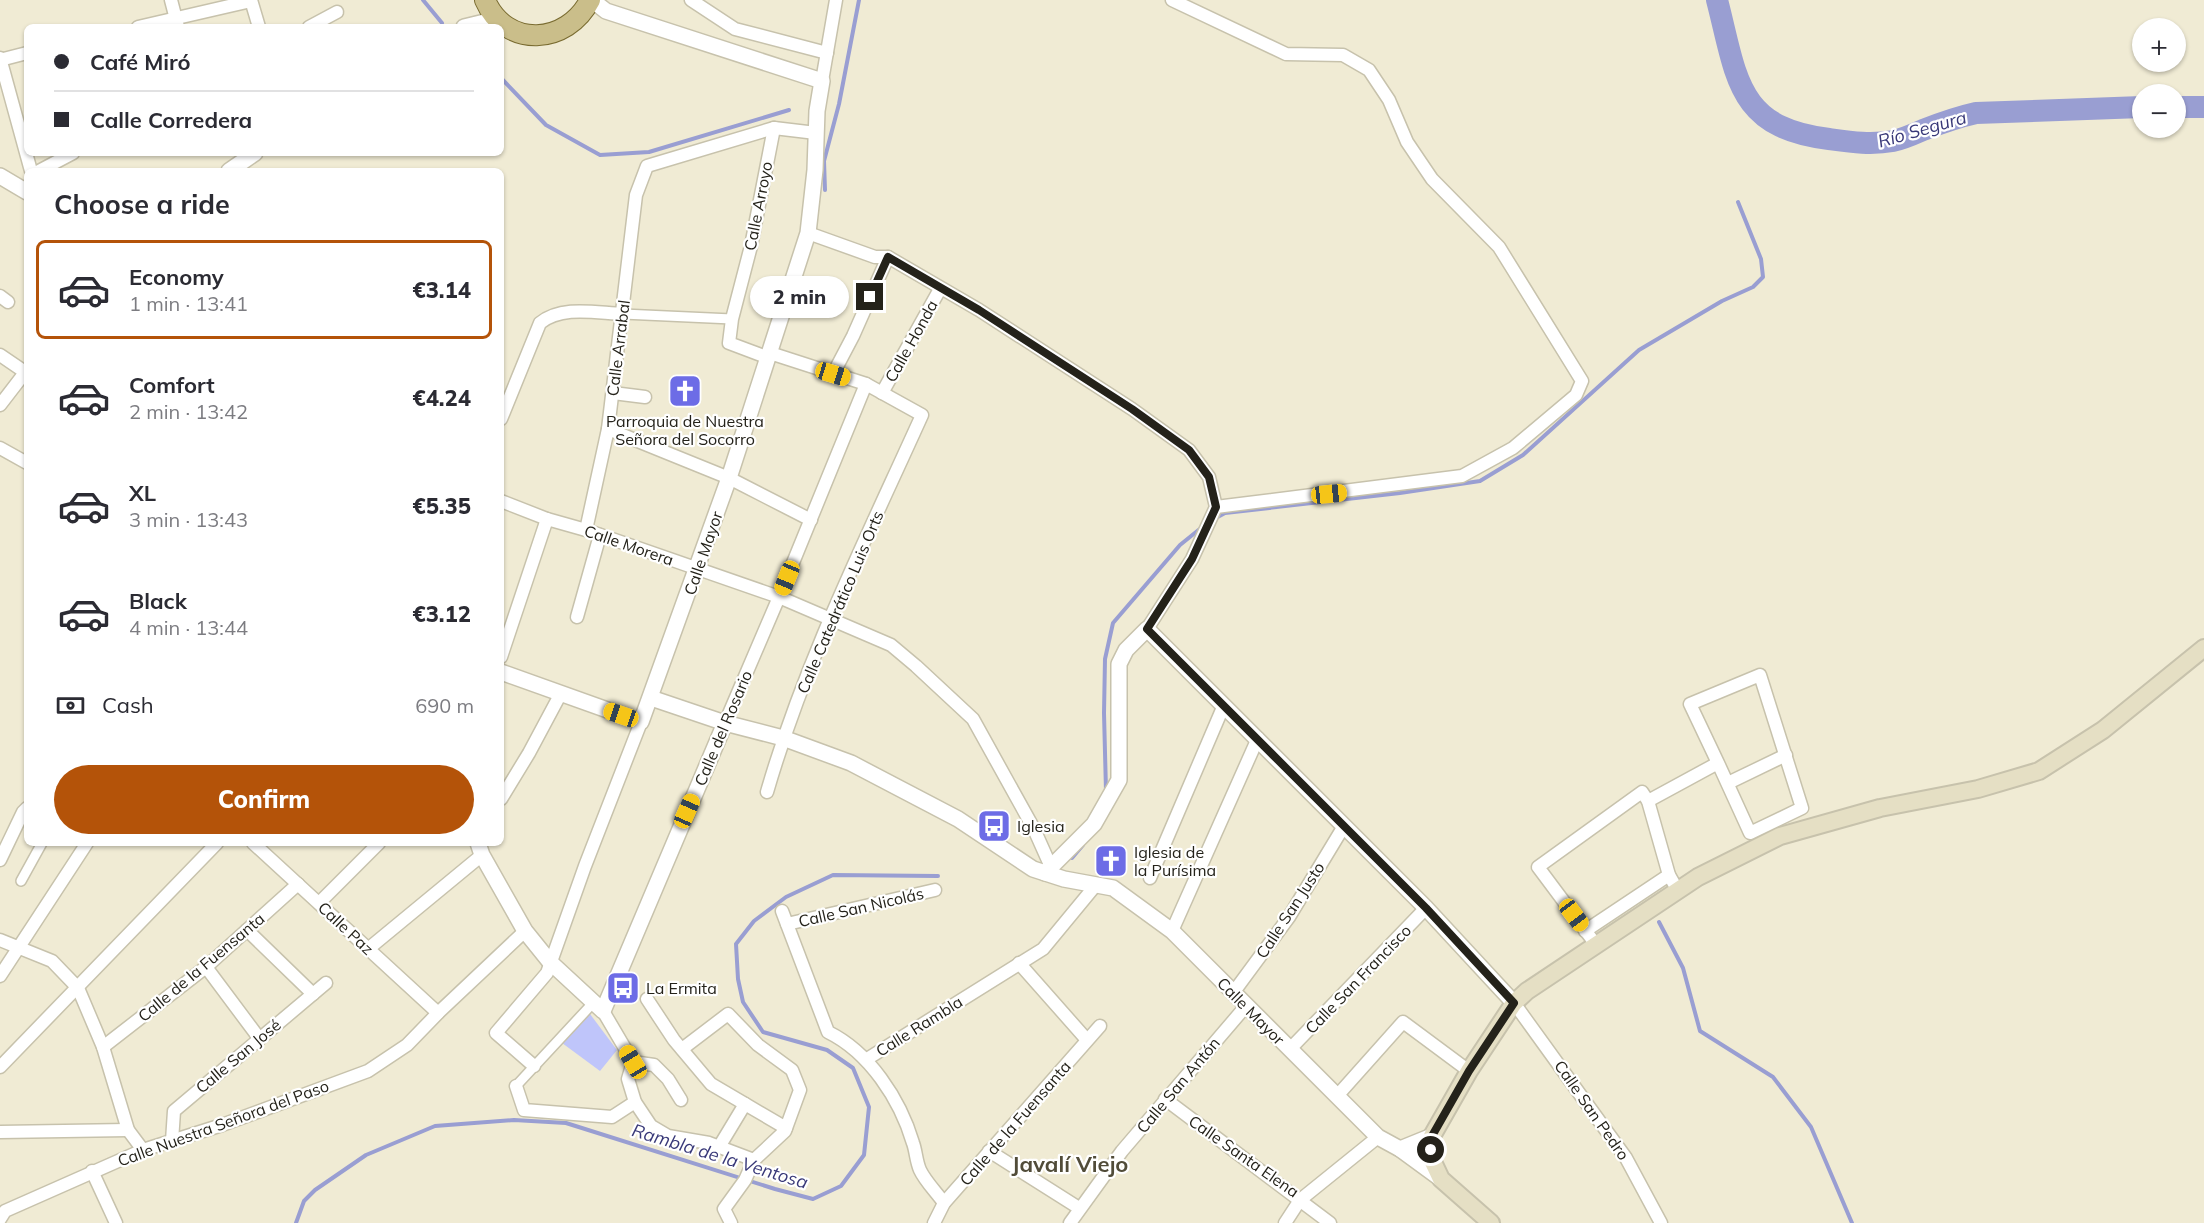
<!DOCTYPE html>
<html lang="en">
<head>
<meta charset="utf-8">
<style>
  :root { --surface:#fff; --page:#f7f7f7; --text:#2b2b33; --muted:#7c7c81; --line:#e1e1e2; --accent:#b45309 }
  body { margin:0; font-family:Mulish,sans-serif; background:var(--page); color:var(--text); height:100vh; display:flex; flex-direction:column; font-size:22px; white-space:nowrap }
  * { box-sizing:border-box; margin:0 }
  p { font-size:20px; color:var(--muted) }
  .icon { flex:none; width:33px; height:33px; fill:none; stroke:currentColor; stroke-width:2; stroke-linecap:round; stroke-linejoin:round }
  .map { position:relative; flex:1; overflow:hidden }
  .drawer { position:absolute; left:24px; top:168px; width:480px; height:678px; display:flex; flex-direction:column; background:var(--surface); border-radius:9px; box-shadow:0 2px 4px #0004 }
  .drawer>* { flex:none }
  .guide { position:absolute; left:24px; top:24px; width:480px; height:132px; border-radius:9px; box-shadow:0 2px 4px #0004; display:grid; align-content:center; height:132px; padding:0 30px; background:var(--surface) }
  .controls { position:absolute; left:2132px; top:18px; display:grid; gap:12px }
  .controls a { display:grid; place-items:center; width:54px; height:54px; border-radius:50%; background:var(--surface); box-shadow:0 2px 4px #0004; font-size:30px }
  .end { position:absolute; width:27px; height:27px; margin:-14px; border:8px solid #24221a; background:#fff; box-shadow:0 0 0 3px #fff }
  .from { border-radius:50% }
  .bubble { position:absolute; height:42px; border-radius:21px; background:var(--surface); box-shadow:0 2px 4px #0004; font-size:20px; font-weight:800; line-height:42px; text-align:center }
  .car { position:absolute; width:18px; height:36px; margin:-18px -9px; border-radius:8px; box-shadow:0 0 4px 2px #0007; background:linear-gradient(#f5c518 24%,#345 0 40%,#f5c518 0 76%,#345 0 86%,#f5c518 0) }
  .guide b { display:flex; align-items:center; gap:21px; height:57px; font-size:22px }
  .guide b+b { border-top:2px solid var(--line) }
  .guide i { width:15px; height:15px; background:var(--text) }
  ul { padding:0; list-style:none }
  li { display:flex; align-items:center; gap:18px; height:99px; margin:0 12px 9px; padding:0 18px; border:3px solid transparent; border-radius:9px }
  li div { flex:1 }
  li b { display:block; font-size:22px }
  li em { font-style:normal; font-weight:800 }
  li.active { border-color:var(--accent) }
  li>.icon { width:54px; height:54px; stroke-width:1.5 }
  h2 { padding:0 30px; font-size:27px; line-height:72px }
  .pay { display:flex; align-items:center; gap:15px; height:66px; padding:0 30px; font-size:22px }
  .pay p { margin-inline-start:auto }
  .cta { display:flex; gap:12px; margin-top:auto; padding:12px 30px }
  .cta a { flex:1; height:69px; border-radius:36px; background:var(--accent); color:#fff; font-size:24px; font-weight:800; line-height:69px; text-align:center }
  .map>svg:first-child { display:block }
  .green { fill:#bfc5fa }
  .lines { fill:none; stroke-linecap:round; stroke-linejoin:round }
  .stream { stroke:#999ed2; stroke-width:4 }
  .river { stroke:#999ed2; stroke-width:22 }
  .pedestrian-casing { stroke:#c7c2ac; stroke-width:12 }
  .minor-casing { stroke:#c7c2ac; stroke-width:15 }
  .tertiary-casing { stroke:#c7c2ac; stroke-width:18 }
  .secondary-casing { stroke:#c7c2ac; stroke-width:20 }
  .primary-casing { stroke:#796b30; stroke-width:22 }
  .pedestrian { stroke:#fff; stroke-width:9 }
  .minor { stroke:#fff; stroke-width:12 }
  .tertiary { stroke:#fff; stroke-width:15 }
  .secondary { stroke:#e5dfc4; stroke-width:16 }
  .primary { stroke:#cabe8a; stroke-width:20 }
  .route { stroke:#24221a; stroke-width:8 }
  .labels { text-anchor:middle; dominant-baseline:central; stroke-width:4.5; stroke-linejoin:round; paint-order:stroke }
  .street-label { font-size:16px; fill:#24221a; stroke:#fff }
  .poi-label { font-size:16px; fill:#24221a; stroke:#fff; text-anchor:start }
  .water-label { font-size:18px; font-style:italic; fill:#383878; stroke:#fff }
  .district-label { font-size:22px; font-weight:bold; fill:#514c39; stroke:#fff }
</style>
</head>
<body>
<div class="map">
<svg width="2204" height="1223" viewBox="0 0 2204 1223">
  <rect width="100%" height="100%" fill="#f0ebd4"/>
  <path class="green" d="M587 1010 617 1050 600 1071 558 1040Z"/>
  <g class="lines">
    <g class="stream">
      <path d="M423 0 442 23"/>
      <path d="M501 78 546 125 600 155 649 152 789 110"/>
      <path d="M825 190 824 161 839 104 859 0"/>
      <path d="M1214 519 1225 513 1400 493 1480 481 1523 455 1639 350 1722 301 1753 287 1763 277 1761 259 1738 202"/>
      <path d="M1106 791 1104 713 1105 659 1113 623 1180 545 1201 528"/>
      <path d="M1072 858 1083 845"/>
      <path d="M1659 922 1683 968 1700 1031 1773 1077 1811 1127 1852 1223"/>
      <path d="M296 1223 304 1201 315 1190 366 1155 435 1126 514 1120 566 1123 775 1189 813 1199 841 1186 864 1155 869 1107 853 1068 827 1050 763 1032 743 1002 738 979 736 944 754 921 786 897 833 875 938 876"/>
    </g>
    <g class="river">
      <path d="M1717 0C1737 77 1736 128 1829 139 1851 142 1871 145 1893 141 1903 139 1914 134 1923 130 1941 123 1958 117 1976 113L2142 107"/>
      <path d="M2175 107H2204"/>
    </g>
    <g class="pedestrian-casing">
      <g id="pedestrian">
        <path d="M623 314 732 319"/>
        <path d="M21 881 42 843"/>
        <path d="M516 1086 593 1003"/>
      </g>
    </g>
    <g class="minor-casing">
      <g id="minor">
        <path d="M171 0 178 27"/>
        <path d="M251 0 259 27"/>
        <path d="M691 0 735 29 827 53"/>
        <path d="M1172 0 1286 54 1343 55 1369 70 1389 100 1407 142 1432 179 1499 247 1582 381 1576 395 1513 448 1462 476 1216 507"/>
        <path d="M138 27 251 1"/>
        <path d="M309 27 337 12"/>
        <path d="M0 58 31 171"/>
        <path d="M0 60 27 53"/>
        <path d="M822 81 836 0"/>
        <path d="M39 171 73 153"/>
        <path d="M808 233 875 257H888L979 310 1132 409 1189 450 1209 477 1216 507 1192 559 1147 629"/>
        <path d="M0 296 8 302"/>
        <path d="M0 355 25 372"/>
        <path d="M769 358 729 343 732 319 751 246 774 128"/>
        <path d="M833 374 853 336 888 257"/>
        <path d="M613 393 645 397"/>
        <path d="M882 393 940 289"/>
        <path d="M0 405 27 370"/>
        <path d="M501 419 540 323C562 305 596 313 623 314"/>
        <path d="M608 429 729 478 811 520"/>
        <path d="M0 448 27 463"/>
        <path d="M501 501 547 519 586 530 779 597 891 645 916 666 973 719 1034 829 1051 867"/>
        <path d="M586 530 608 429 636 195 647 166 774 128 816 133"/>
        <path d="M577 617 600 535"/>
        <path d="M501 657 547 519"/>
        <path d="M725 723 779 597 866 384"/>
        <path d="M1728 783 1786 755"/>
        <path d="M767 792C805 661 866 539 922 415L866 384 770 353"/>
        <path d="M501 799 529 753 560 695"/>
        <path d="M1648 801 1718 763 1750 833 1802 808 1760 675 1690 704 1718 763"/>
        <path d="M253 843 438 1013"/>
        <path d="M0 860 23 812 27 808"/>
        <path d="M1150 878 1224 705"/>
        <path d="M319 903 379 843"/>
        <path d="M782 911 828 1032C869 1052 900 1099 913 1143 916 1151 916 1161 920 1170 925 1181 937 1193 944 1203"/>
        <path d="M787 924 935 890"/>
        <path d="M247 930 313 994"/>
        <path d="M1172 931 1258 738"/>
        <path d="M1585 931 1669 875"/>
        <path d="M0 940 52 961 78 988 103 1047 128 1130 143 1150"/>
        <path d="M1597 946 1538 867 1642 792 1648 801 1669 875 1678 891"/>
        <path d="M368 949 482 855"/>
        <path d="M1019 963 1087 1040"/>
        <path d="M206 967 259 1038"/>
        <path d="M0 976 87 843"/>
        <path d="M1233 993 1289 917 1344 826"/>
        <path d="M647 999 674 1040 711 1084 745 1104 719 1147"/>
        <path d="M1514 1003 1626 1158 1661 1223"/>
        <path d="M603 1011 633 1062 628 1079 635 1102 651 1126 668 1136 709 1143 754 1160"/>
        <path d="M103 1047 206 967 298 884"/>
        <path d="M682 1049 728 1014 758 1045 792 1070 800 1090 785 1131 754 1160 745 1180 724 1209 731 1223"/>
        <path d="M1290 1049 1426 908"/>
        <path d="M867 1059 1043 949 1095 886"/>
        <path d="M633 1062 654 1065 668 1079 681 1100"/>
        <path d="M534 1066 496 1033 547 973 585 866 641 722"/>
        <path d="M0 1067 217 843"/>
        <path d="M516 1086 524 1110 612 1117 635 1102"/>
        <path d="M1337 1096 1403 1022 1469 1071"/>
        <path d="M1165 1099 1330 1223"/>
        <path d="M745 1104 786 1128"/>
        <path d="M0 1132 128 1130"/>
        <path d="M172 1141 174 1111 326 983"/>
        <path d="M989 1151 1079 1208"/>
        <path d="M92 1171 116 1223"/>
        <path d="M0 1219 5 1211 143 1150 222 1125 368 1071 407 1045 438 1013 525 931"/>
        <path d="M934 1223 944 1203 1100 1026"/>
        <path d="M1070 1223 1122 1151 1246 1006"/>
        <path d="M1285 1223 1300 1200 1378 1137"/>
      </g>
    </g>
    <g class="tertiary-casing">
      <g id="tertiary">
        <path d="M464 27 497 19"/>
        <path d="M229 171 255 153"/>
        <path d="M0 176 27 192"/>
        <path d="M501 672 641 722 729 478 808 233 815 170 817 111 822 81 606 11 592 0"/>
        <path d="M651 698 725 723 783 738 851 763 958 819 1033 869 1064 879 1113 888 1172 931 1378 1137 1400 1149 1441 1179"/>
        <path d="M478 843 482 855 525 931 550 962 603 1011 725 723"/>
        <path d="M1045 873 1094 824 1119 780V664L1126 650 1147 629 1426 908 1514 1003"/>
        <path d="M1400 1149 1432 1136"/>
      </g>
    </g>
    <g class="secondary-casing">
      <path id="secondary" d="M1491 1223 1441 1179 1433 1162 1431 1150 1432 1136 1469 1071 1514 1003 1527 991 1698 877 1780 836 1880 808 1978 789 2039 771 2103 730 2204 648"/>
    </g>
    <g class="primary-casing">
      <path id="primary" d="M485 0C506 49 567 45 590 0"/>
    </g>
    <use href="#pedestrian" class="pedestrian"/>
    <use href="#minor" class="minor"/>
    <use href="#tertiary" class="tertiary"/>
    <use href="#secondary" class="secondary"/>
    <use href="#primary" class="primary"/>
  </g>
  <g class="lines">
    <path class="route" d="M870 297 888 257 979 310 1132 409 1189 450 1209 477 1216 507 1192 559 1147 629 1426 908 1514 1003 1469 1071 1432 1136 1431 1150"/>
  </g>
  <defs>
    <g id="church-square" transform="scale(1.725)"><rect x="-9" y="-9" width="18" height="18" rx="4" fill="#6d6ce6" stroke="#fff"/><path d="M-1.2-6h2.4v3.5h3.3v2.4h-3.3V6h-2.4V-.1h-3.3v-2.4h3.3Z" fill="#fff"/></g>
    <g id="bus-square" transform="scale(1.725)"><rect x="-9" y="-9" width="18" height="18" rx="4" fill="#6d6ce6" stroke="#fff"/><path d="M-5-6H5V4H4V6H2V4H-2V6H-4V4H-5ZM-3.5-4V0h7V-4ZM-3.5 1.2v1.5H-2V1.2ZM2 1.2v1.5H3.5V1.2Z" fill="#fff"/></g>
  </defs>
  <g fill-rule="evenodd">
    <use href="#church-square" x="685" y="391"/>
    <use href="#bus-square" x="994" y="826"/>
    <use href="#church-square" x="1111" y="861"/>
    <use href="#bus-square" x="623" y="988"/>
  </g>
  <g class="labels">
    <g class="street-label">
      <text transform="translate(758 206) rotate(-79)">Calle Arroyo</text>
      <text transform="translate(911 341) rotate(-61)">Calle Honda</text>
      <text transform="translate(618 348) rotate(-83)">Calle Arrabal</text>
      <text transform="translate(629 545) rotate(19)">Calle Morera</text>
      <text transform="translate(703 553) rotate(-71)">Calle Mayor</text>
      <text transform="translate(840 602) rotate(-67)">Calle Catedrático Luis Orts</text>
      <text transform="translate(723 728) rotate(-67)">Calle del Rosario</text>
      <text transform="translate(861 907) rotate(-13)">Calle San Nicolás</text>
      <text transform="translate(1290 910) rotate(-57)">Calle San Justo</text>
      <text transform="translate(346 928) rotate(43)">Calle Paz</text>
      <text transform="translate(201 967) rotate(-40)">Calle de la Fuensanta</text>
      <text transform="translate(1358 979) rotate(-46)">Calle San Francisco</text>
      <text transform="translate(1251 1011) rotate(45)">Calle Mayor</text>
      <text transform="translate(919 1026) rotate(-32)">Calle Rambla</text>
      <text transform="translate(238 1056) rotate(-40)">Calle San José</text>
      <text transform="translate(1178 1085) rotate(-50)">Calle San Antón</text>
      <text transform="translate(1592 1110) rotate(55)">Calle San Pedro</text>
      <text transform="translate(223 1123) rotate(-20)">Calle Nuestra Señora del Paso</text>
      <text transform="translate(1015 1123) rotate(-49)">Calle de la Fuensanta</text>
      <text transform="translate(1244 1156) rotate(35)">Calle Santa Elena</text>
    </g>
    <g class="poi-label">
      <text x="685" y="421" text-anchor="middle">Parroquia de Nuestra<tspan x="685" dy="18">Señora del Socorro</tspan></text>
      <text x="1017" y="826">Iglesia</text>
      <text x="1134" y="852">Iglesia de<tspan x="1134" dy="18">la Purísima</tspan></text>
      <text x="646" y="988">La Ermita</text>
    </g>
    <g class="water-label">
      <text transform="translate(1922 129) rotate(-16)">Río Segura</text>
      <text transform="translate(720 1156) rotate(17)">Rambla de la Ventosa</text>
    </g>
    <g class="district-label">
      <text x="1070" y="1164">Javalí Viejo</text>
    </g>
  </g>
</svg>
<div class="controls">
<a>+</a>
<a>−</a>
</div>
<i class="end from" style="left:1431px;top:1150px"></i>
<i class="end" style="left:870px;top:297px"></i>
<div class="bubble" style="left:750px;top:276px;width:99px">2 min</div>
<i class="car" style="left:833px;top:374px;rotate:107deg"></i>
<i class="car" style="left:1329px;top:494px;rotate:84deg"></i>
<i class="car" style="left:787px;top:578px;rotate:202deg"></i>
<i class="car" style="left:621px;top:715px;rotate:289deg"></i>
<i class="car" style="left:687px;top:811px;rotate:24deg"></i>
<i class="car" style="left:1574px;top:915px;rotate:143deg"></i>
<i class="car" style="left:633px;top:1062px;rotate:329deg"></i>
<div class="guide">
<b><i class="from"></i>Café Miró</b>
<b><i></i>Calle Corredera</b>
</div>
<section class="drawer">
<h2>Choose a ride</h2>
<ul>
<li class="active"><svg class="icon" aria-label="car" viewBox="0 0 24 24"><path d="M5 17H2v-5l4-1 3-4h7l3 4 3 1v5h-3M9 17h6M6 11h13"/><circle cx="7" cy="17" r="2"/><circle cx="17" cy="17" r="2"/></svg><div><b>Economy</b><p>1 min · 13:41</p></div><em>€3.14</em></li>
<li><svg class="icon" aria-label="car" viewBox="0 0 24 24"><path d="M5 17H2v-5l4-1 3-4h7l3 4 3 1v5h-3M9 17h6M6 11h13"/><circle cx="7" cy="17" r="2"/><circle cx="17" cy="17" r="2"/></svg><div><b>Comfort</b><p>2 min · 13:42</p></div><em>€4.24</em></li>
<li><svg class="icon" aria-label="car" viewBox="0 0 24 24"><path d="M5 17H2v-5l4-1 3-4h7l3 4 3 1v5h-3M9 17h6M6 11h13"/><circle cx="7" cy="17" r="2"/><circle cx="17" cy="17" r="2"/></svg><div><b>XL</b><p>3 min · 13:43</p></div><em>€5.35</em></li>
<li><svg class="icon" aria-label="car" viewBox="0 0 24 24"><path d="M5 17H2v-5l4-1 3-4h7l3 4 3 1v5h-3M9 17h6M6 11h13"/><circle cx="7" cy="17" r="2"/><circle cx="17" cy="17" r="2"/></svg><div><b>Black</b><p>4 min · 13:44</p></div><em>€3.12</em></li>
</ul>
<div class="pay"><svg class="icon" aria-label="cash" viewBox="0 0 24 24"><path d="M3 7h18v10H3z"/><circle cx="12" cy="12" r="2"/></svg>Cash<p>690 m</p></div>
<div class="cta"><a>Confirm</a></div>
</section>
</div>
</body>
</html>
